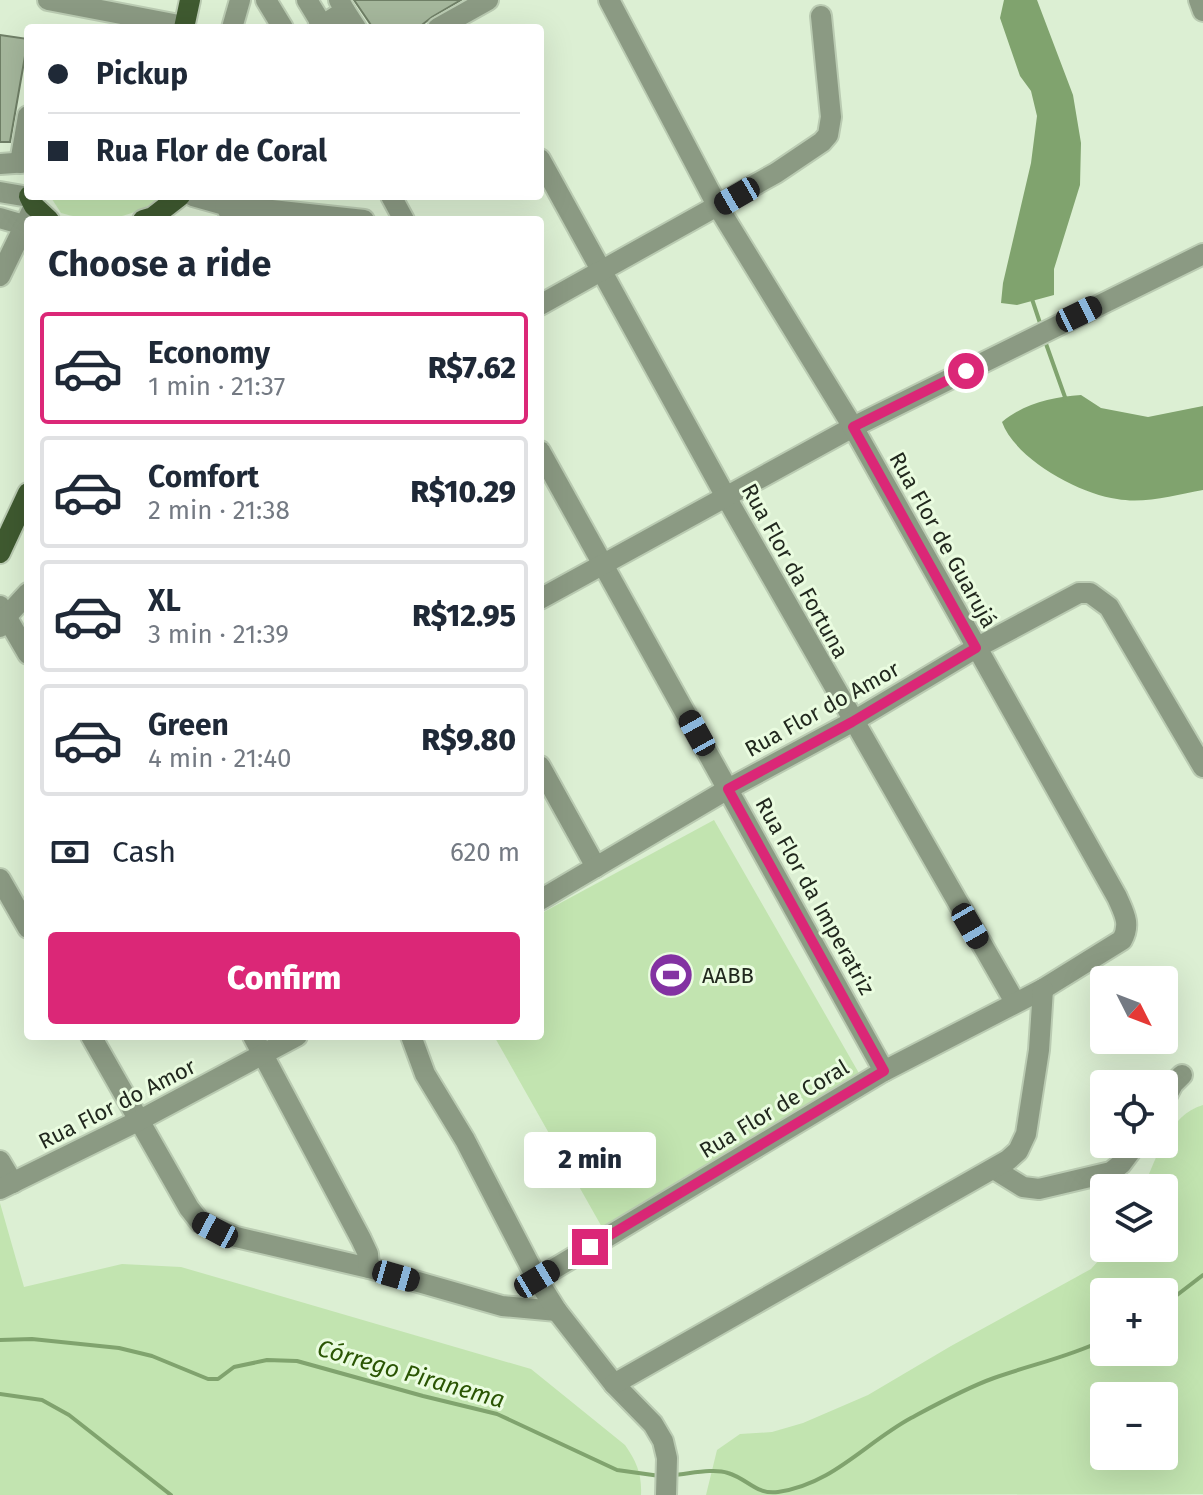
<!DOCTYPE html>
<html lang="en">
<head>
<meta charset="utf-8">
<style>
  :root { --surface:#fff; --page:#f2f2f3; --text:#1f2937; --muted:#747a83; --line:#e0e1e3; --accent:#db2777 }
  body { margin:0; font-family:"Fira Sans",sans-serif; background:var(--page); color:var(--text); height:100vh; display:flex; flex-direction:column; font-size:30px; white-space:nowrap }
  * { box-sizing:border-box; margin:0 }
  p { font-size:26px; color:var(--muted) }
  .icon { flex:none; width:44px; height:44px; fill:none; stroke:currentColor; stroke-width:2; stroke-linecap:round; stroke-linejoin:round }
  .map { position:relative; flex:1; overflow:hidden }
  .side { position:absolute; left:24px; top:216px; width:520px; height:824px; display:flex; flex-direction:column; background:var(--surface); border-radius:8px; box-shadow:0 8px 32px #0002 }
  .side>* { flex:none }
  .guide { position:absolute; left:24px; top:24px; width:520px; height:176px; border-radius:8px; box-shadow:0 8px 32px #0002; display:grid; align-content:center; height:176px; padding:0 24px; background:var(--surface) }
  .needle { width:52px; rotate:132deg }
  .fabs { position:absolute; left:1090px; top:966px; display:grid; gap:16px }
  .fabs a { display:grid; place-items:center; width:88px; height:88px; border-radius:8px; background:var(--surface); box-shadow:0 8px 32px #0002; font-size:40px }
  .end { position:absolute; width:36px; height:36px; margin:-18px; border:10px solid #db2777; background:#fff; box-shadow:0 0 0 4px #fff }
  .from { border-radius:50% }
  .bubble { position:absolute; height:56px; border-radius:8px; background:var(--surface); box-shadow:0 8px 32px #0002; font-size:26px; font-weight:800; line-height:56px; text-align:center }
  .car { position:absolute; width:24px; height:48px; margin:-24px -12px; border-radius:10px; box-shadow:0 0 6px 2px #0007; background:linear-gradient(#222 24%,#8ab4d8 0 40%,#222 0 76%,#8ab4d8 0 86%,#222 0) }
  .guide b { display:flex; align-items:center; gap:28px; height:76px; font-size:30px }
  .guide b+b { border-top:2px solid var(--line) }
  .guide i { width:20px; height:20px; background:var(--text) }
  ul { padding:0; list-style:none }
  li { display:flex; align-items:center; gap:24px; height:112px; margin:0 16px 12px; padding:0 8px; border:4px solid var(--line); border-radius:8px }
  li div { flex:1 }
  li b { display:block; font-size:30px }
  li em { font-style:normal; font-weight:800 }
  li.on { border-color:var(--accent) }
  li>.icon { width:72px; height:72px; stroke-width:1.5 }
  h2 { padding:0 24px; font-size:36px; line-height:96px }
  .pay { display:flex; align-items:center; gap:20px; height:88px; padding:0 24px; font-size:30px }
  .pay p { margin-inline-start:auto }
  .action { display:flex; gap:16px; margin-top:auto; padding:16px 24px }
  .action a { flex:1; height:92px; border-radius:8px; background:var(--accent); color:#fff; font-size:32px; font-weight:800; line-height:92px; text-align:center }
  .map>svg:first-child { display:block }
  .green { fill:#c2e4b0; fill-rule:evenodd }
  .water { fill:#80a36e }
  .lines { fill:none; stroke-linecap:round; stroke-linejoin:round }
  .stream { stroke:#80a36e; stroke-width:4 }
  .building { fill:#a5b79c; stroke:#6f7f66; stroke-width:2 }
  .minor-casing { stroke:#bacbb2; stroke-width:24 }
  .major-casing { stroke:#bacbb2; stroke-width:24 }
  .minor { stroke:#8b9a83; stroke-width:20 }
  .major { stroke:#3f5a30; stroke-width:20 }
  .route { stroke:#db2777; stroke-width:10 }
  .labels { text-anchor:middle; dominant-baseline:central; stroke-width:6; stroke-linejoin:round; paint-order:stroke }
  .street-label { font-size:22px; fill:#21281e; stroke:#eafce0 }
  .poi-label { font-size:22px; fill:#21281e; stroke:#eafce0; text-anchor:start }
  .water-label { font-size:24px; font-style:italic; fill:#2a5503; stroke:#eafce0 }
</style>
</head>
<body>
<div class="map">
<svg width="1203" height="1495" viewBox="0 0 1203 1495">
  <rect width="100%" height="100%" fill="#dcefd3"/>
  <g class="green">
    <path d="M50 196H162C132 220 97 224 61 213Z"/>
    <path d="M714 820 860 1075 603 1229 494 1036H540V914Z"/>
    <path d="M1203 1105V1494L706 1495 717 1450 740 1434 772 1432 803 1423 868 1395 951 1346 1091 1269 1110 1248H1164V1188H1143C1157 1158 1168 1115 1203 1105ZM1104 1292H1164V1352H1104ZM1104 1396H1164V1456H1104Z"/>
    <path d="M0 1203 24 1287 122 1264 181 1267 531 1369 625 1445C637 1462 642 1475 641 1495H0Z"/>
  </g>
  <g class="water">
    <path d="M1004 0H1037L1073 95 1081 143 1080 185 1054 269V295L1017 305 1001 303 1003 283 1031 163 1037 116 1031 91 1020 76 1000 18Z"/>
    <path d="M1081 395 1101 408 1148 417 1203 406V490C1176 495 1144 504 1117 499 1080 494 1015 459 1002 422 1025 403 1052 397 1081 395Z"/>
  </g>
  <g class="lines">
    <g class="stream">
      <path d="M1032 299 1041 326"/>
      <path d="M1045 341 1066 400"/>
      <path d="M1164 1305 1203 1275"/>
      <path d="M0 1340 32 1339 119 1348 152 1356 208 1379H218L234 1367 267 1360 297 1361 423 1396 497 1414 617 1470 660 1476"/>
      <path d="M0 1394 42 1400 69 1415 171 1495"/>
      <path d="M673 1475C689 1474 713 1468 728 1473 748 1479 756 1495 778 1492 833 1484 865 1443 911 1418 937 1404 966 1388 994 1378 1033 1364 1066 1358 1104 1340"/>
    </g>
  </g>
  <g class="building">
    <path d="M354 0H461L432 17 418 28H373Z"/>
    <path d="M0 35 28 39 10 142H0Z"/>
  </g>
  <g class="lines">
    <g class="minor-casing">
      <g id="minor">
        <path d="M48 0 184 26"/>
        <path d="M266 0 283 28"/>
        <path d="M307 0 324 28"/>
        <path d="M1199 0 1203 11"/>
        <path d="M345 11 356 28"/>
        <path d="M232 28 240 0"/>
        <path d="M318 28 345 11 339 0"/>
        <path d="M438 28 488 0"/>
        <path d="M540 159 726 497 1015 1002"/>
        <path d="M20 163 28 116"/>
        <path d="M0 164 28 162"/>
        <path d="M0 192 29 197"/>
        <path d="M193 196 225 205 230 214"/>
        <path d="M391 196 404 220"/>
        <path d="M225 205 364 220"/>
        <path d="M0 218 24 225"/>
        <path d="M0 276 34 206"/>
        <path d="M540 305 776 173 822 142 828 135 831 117 821 16"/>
        <path d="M540 451 884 1071"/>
        <path d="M540 599 853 427 1203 254"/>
        <path d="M0 606 28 654"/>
        <path d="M0 627 5 618 28 593"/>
        <path d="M540 766 596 867"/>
        <path d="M0 879 28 928"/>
        <path d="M540 900 728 789 852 722 976 648 1079 593H1090L1109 607 1203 767"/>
        <path d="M91 1036 189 1208 200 1222 236 1237 369 1268 502 1306 557 1311"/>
        <path d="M253 1036 361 1239 368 1254 369 1268"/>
        <path d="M411 1036 425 1074 465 1140 537 1279 557 1311 614 1384 653 1424 663 1441 667 1458 666 1495"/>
        <path d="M1164 1101 1173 1084 1182 1075"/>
        <path d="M0 1161 13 1183"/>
        <path d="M994 1169 1023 1187 1039 1189 1111 1172 1121 1164 1136 1144"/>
        <path d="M0 1189 140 1120 297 1036"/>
        <path d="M537 1279 884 1071 1043 989 1122 940C1131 924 1124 913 1117 897L853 427 718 207 609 0"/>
        <path d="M614 1384 1008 1160 1018 1151 1026 1134 1039 1050 1043 989"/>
      </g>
    </g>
    <g class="major-casing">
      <g id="major">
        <path d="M184 28 190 0"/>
        <path d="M29 196 34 206 49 220"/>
        <path d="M143 220 153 217 180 196"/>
        <path d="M0 553 28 493"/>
      </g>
    </g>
    <use href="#minor" class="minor"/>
    <use href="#major" class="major"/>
  </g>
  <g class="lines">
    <path class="route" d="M590 1247 884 1071 728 789 852 722 976 648 853 427 966 371"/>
  </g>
  <defs>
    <g id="stadium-disc" transform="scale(2.3)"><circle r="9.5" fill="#8332a2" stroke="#eafce0"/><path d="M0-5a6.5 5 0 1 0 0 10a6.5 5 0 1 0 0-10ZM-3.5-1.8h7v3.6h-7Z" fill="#fff"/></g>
  </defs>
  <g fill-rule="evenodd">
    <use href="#stadium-disc" x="671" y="975"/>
  </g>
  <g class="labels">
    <g class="street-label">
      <text transform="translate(943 540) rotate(61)">Rua Flor de Guarujá</text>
      <text transform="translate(795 571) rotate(61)">Rua Flor da Fortuna</text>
      <text transform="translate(822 709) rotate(-29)">Rua Flor do Amor</text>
      <text transform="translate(815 896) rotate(61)">Rua Flor da Imperatriz</text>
      <text transform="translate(117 1104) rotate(-27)">Rua Flor do Amor</text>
      <text transform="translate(774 1109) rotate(-31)">Rua Flor de Coral</text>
    </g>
    <g class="poi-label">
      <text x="702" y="975">AABB</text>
    </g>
    <g class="water-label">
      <text transform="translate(411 1374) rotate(16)">Córrego Piranema</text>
    </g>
  </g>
</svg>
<div class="fabs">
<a><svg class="needle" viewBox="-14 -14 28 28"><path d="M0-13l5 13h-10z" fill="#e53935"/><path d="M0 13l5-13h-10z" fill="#747a83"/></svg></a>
<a><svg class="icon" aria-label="locate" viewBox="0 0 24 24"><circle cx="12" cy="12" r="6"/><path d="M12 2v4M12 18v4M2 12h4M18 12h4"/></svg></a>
<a><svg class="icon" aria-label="layers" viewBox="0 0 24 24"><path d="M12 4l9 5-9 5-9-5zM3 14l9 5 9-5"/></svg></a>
<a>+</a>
<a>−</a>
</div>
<i class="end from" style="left:966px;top:371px"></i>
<i class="end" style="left:590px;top:1247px"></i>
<div class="bubble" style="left:524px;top:1132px;width:132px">2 min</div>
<i class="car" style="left:737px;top:196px;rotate:240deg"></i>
<i class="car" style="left:1079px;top:314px;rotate:64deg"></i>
<i class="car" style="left:697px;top:733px;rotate:331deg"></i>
<i class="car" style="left:970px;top:926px;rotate:150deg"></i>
<i class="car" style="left:215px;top:1230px;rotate:298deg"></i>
<i class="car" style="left:396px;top:1276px;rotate:106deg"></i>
<i class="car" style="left:537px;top:1279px;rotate:59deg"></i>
<div class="guide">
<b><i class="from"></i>Pickup</b>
<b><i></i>Rua Flor de Coral</b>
</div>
<section class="side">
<h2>Choose a ride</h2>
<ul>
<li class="on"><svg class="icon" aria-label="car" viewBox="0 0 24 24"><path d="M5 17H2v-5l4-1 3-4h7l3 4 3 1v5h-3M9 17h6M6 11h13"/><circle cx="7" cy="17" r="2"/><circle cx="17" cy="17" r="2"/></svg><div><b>Economy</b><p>1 min · 21:37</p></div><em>R$7.62</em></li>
<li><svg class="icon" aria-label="car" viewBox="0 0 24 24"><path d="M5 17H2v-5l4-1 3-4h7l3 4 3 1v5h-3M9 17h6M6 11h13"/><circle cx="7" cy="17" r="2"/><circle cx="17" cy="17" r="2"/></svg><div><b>Comfort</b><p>2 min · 21:38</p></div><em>R$10.29</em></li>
<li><svg class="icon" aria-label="car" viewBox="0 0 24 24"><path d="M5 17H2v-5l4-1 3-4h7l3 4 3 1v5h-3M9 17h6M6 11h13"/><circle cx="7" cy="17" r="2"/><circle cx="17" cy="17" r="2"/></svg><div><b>XL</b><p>3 min · 21:39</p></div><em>R$12.95</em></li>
<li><svg class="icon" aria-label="car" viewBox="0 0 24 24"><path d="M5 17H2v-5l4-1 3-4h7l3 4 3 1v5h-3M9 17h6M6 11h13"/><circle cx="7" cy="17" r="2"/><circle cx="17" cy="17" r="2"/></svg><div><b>Green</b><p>4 min · 21:40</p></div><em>R$9.80</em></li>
</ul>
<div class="pay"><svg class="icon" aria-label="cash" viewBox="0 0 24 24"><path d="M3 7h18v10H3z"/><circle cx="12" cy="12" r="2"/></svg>Cash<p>620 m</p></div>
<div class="action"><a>Confirm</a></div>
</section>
</div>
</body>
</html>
